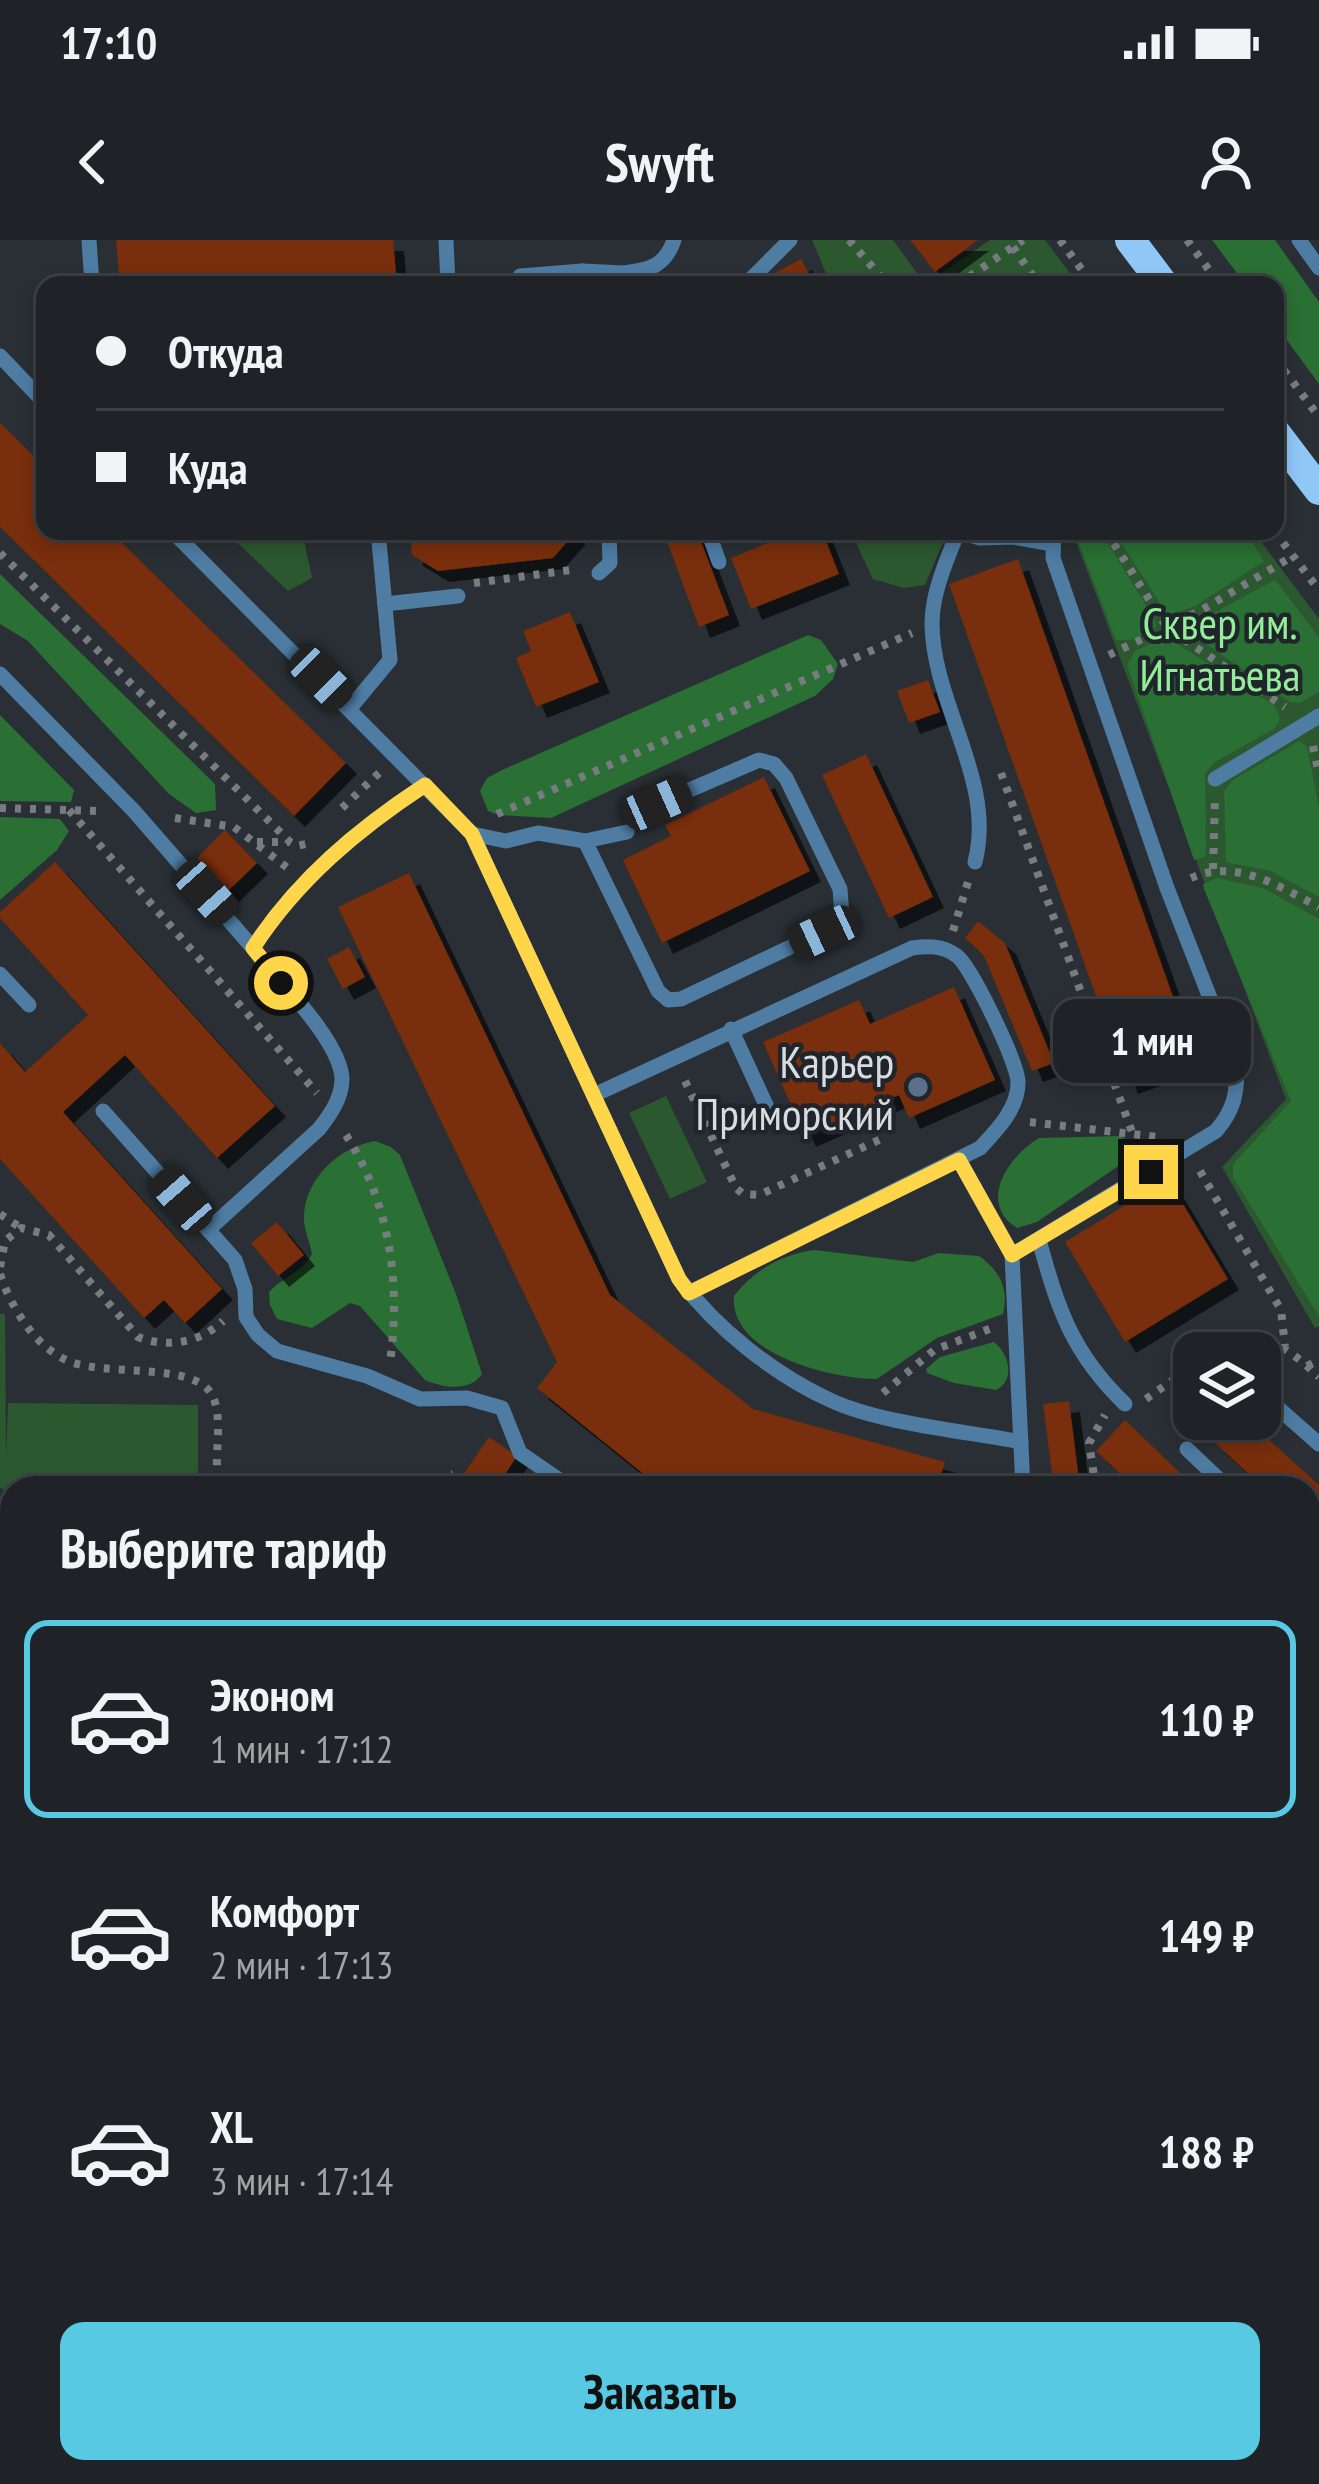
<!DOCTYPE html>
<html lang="ru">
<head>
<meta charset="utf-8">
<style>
  :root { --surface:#1f2327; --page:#2c2f33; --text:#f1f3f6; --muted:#a1a4a7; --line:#3c4044; --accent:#58c9e3 }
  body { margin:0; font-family:"PT Sans Narrow",sans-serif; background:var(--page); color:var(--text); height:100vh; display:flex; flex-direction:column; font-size:45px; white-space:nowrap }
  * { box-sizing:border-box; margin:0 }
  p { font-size:39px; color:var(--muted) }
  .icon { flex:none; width:66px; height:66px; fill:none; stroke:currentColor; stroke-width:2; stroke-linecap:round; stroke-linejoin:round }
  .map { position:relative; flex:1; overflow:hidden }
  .side { position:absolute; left:0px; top:1236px; width:1320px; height:1008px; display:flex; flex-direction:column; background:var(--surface); border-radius:36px 36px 0 0; box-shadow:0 6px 18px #0003,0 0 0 3px var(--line) }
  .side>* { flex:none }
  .hud { position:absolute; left:36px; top:36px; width:1248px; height:264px; border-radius:24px; box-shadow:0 6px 18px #0003,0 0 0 3px var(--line); display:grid; align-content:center; height:264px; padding:0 60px; background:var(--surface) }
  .tools { position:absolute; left:1173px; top:1092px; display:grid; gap:24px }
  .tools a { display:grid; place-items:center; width:108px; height:108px; border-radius:24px; background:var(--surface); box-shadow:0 6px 18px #0003,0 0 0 3px var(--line); font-size:60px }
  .end { position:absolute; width:54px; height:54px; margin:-27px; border:15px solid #ffd54a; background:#111; box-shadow:0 0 0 6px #111 }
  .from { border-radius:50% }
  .bubble { position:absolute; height:84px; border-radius:24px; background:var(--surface); box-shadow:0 6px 18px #0003,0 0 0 3px var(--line); font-size:39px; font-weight:800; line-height:84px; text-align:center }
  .car { position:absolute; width:36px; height:72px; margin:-36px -18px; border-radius:15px; box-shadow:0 0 9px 3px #0007; background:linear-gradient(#222 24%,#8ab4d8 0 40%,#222 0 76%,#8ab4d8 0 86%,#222 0) }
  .hud b { display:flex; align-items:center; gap:42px; height:114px; font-size:45px }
  .hud b+b { border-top:3px solid var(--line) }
  .hud i { width:30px; height:30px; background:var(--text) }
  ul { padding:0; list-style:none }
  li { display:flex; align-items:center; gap:36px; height:198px; margin:0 24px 18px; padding:0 36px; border:6px solid transparent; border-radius:24px }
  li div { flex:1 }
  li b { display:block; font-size:45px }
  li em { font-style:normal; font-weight:800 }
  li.current { border-color:var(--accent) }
  li>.icon { width:108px; height:108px; stroke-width:1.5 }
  h2 { padding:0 60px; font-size:54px; line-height:144px }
  .primary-button { display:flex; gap:24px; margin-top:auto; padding:24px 60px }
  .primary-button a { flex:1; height:138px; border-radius:24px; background:var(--accent); color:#111; font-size:48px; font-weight:800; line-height:138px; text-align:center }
  .status { display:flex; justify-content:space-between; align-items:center; height:84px; padding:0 60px; background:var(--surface); direction:ltr }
  .status svg { height:33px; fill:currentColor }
  header { display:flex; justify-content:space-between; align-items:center; height:156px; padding:0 60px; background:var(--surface); font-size:54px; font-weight:800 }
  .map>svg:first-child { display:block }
  .green { fill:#2c5830 }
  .forest { fill:#2a6f33 }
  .building { fill:#792d07; filter:url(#shadow) }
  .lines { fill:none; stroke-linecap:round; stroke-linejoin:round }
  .path { stroke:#777c81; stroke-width:8; stroke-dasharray:6 9; stroke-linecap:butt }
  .lane { stroke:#4e7ca3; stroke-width:15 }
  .primary { stroke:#8fc7f7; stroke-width:30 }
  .route { stroke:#ffd54a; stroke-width:15 }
  .service-dot { fill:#5c6f8a; stroke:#1f252a; stroke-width:4.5 }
  .labels { text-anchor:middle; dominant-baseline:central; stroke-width:9; stroke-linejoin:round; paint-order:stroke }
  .park-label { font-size:45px; fill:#93ee99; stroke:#1f252a }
  .poi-label { font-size:45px; fill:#d8dce0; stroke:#1f252a; text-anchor:end }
</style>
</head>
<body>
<div class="status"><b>17:10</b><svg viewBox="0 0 49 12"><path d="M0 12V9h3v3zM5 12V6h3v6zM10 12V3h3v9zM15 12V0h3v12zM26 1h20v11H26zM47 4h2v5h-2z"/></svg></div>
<header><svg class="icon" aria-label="back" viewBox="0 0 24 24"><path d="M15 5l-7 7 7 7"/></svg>Swyft<svg class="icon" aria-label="person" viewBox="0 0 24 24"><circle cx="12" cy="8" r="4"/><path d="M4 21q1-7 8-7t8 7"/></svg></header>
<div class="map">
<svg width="1319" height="2244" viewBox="0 0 1319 2244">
  <defs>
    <filter id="shadow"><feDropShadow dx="11" dy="11" stdDeviation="0" flood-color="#0009"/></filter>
  </defs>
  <rect width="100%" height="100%" fill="#292f34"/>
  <g class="green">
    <path d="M812 0H893L922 40 929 42 990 0H1045L1079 45H831Z"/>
    <path d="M225 291H302L312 338 288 351Z"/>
    <path d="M875 291H943L944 300 925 345 904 348 873 339 857 305 858 300Z"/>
    <path d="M1081 291H1253L1319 379V1086L1315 1088 1222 927 1286 859 1074 296Z"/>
    <path d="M666 856 707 942 670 959 629 873Z"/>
    <path d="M0 1074H5L6 1221 8 1163 198 1165V1248H12V1253L0 1248Z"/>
    <path d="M0 1398 12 1400V1528L0 1524Z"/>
    <rect x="0" y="2064" width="12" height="84"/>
    <path d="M559 2232H780L761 2244H574Z"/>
  </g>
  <g class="forest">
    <path d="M1212 0H1275L1319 62V144L1275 84V45H1246Z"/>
    <path d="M1091 291H1100L1155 380 1156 387 1130 400H1116L1078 301Z"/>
    <path d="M1114 291H1245L1264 321 1195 366 1168 376Z"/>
    <path d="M0 334 215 544 216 570 196 573 169 554 28 401 0 384Z"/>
    <path d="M1275 340 1319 397V452L1300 463 1290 462 1184 389Z"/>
    <path d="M808 395 821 400 838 424 833 439 815 456 551 578 498 575 488 571 480 551 487 538 502 530Z"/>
    <path d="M1166 397 1274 465 1280 478 1275 488 1215 522 1205 533 1206 608 1205 617 1194 620 1127 425 1135 411Z"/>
    <path d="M0 475 74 550 71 562 0 561Z"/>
    <path d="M1299 501 1307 507 1319 568V657L1271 631 1226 622 1224 551 1233 540Z"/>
    <path d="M0 577 60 579 69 591 57 610 0 660Z"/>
    <path d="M1217 638 1263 648 1319 679V1076L1233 937V924L1291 861 1204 649 1203 644Z"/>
    <path d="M1120 896 1130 902 1131 910 1124 922 1037 982 1017 988C977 963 1008 916 1039 898Z"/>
    <path d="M375 901 391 907 400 915 456 1054 482 1134C470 1152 443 1148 425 1140L360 1066 350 1063 312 1088 277 1079 270 1065 269 1052C283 1037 303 1032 312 1014 310 1001 303 989 304 975 306 938 339 907 375 901Z"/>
    <path d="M815 1010 913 1022 939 1013 979 1016C1000 1031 1009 1048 1003 1074L937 1098 877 1139C831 1139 729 1114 734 1056 754 1030 782 1014 815 1010Z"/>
    <path d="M994 1102C1009 1114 1016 1140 996 1150L954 1143 927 1133 926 1129 940 1117Z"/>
  </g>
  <g class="building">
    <path d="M116 0H393L397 45H120Z"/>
    <path d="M910 0H978L935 32Z"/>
    <path d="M801 19 815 45H774L769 36Z"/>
    <path d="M0 183 45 227V291H110L346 523 294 576 0 287Z"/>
    <path d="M410 291H574V294L553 318 438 331 412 315Z"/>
    <path d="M663 291H697L729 375 699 387Z"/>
    <path d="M787 291H822L839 334 751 369 731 318 789 294Z"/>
    <path d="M1018 319 1195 819 1127 843 949 344Z"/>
    <path d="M570 372 599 442 536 467 516 418 531 411 523 391Z"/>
    <path d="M928 440 940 472 909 483 897 451Z"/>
    <path d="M866 514 933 657 889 678 822 535Z"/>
    <path d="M764 537 810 631 662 703 623 620 671 596 665 585Z"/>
    <path d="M225 590 257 623 228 651 197 618Z"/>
    <path d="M55 622 275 866 217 918 125 815 63 872 222 1049 185 1083 164 1060 144 1078 0 919V803L25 832 88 775 0 678V672Z"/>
    <path d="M409 633 610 1055 753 1169 945 1222 937 1248H743L700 1237 691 1248H661L537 1148 557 1122 338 667Z"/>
    <path d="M978 681 1005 703 1054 823 1032 831 984 716 965 698Z"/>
    <path d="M349 707 365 737 343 749 327 719Z"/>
    <path d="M954 747 995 840 909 878 899 855 805 896 763 802 859 760 870 784Z"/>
    <path d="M1168 939 1228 1039 1125 1102 1065 1002Z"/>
    <path d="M277 982 304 1015 278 1036 251 1003Z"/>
    <path d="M1069 1161 1080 1248H1054L1043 1164Z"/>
    <path d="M1233 1179H1246L1319 1245V1298L1308 1288V1248H1264L1213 1201Z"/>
    <path d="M1125 1180 1196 1248H1135L1096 1211Z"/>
    <path d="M489 1197 517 1216 496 1248H459L456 1245Z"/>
    <path d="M1308 1354 1319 1364V1422L1308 1411Z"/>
    <path d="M3 1642 12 1646V1730L0 1724V1650Z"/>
    <path d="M1319 1753V1839L1308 1844V1758Z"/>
    <path d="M1308 2217 1319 2244H1191L1186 2232H1308Z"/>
    <path d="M95 2232H247L317 2241 129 2244 94 2238Z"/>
    <path d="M906 2232H980L988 2244H888Z"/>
  </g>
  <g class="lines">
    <g class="path">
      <path d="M849 0 888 45"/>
      <path d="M1060 0 1093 45"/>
      <path d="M1187 0 1220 45"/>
      <path d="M1013 7 1039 45"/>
      <path d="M957 45 1023 0"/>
      <path d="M1275 118 1319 177"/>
      <path d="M852 291 855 296 865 291"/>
      <path d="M1106 291 1167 388 1285 467"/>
      <path d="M1274 291 1319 350"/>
      <path d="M0 313 290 602 297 606 306 604"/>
      <path d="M474 343 578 329"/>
      <path d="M1109 415 1200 371 1293 316"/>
      <path d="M1313 506 1319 535"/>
      <path d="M1001 533 1132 892"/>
      <path d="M0 568 100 571"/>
      <path d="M342 568 379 533"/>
      <path d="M69 570 317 853"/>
      <path d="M497 574 912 393"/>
      <path d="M175 578 234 587 289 629"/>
      <path d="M257 602H289"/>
      <path d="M1213 629 1215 558"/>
      <path d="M1191 638C1236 618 1278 646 1319 667"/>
      <path d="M953 691 968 642"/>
      <path d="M685 841 736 948 743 954 759 955 881 899"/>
      <path d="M1030 882 1158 897"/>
      <path d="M346 895C390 964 401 1043 390 1122"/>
      <path d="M1200 931 1281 1070 1285 1106"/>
      <path d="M0 974 21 988"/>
      <path d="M0 1027 5 1001 21 988 49 995 138 1097C168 1109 201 1102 223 1081"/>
      <path d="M0 1034C11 1067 34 1105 66 1120 104 1138 197 1120 213 1157 222 1177 216 1209 217 1231"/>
      <path d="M1212 1113C1256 1083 1285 1105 1319 1137"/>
      <path d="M1307 1126 1319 1120"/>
      <path d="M883 1153 934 1110 992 1088"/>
      <path d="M1146 1159 1194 1125"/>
      <path d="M409 1248 453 1234"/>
      <path d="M1096 1248 1089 1203 1105 1175"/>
      <path d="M0 1368 12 1369"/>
      <path d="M1308 1615H1319"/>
      <path d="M1308 1713 1319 1708"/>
      <path d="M0 1866 12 1850"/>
      <path d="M1308 1979 1319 1971"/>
      <path d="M1308 2046 1319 2074"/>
      <path d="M0 2218 12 2228"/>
      <path d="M24 2232 61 2244"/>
      <path d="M1155 2244 1157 2232"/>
    </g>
    <g class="lane">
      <path d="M89 0 92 45"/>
      <path d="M446 0 448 45"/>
      <path d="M1299 0 1319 28"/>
      <path d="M520 36 582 31"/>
      <path d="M584 45 582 31 624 33"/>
      <path d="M627 45 624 33C650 30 665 26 674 0"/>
      <path d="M745 45 790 0"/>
      <path d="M0 116 45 163"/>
      <path d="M172 291 472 594 679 1039C716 1088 773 1134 830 1160 881 1184 965 1191 1021 1202"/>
      <path d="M708 291 719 322"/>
      <path d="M956 291 980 298 1013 297 1053 304"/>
      <path d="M957 294C946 322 932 353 932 384 933 465 996 541 975 622"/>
      <path d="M599 333 610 323 609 291"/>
      <path d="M385 364 458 356"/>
      <path d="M0 434 134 571 253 708C297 640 358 589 425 545"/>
      <path d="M351 467 390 420 378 291"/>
      <path d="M1215 539 1319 476"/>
      <path d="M472 594 506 601 538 593 585 601 627 592"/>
      <path d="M585 601 658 751 668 760 681 759 824 691 842 676 840 649 786 538 774 524 759 520 657 564"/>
      <path d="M0 734 29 765"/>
      <path d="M731 789 772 878"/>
      <path d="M594 855 912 708C928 706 943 705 957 716 971 726 1019 825 1018 843 1018 869 996 891 980 908L689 1053"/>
      <path d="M103 871 235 1020 245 1049 246 1077 258 1095 277 1111 367 1136 420 1159 467 1158 502 1168 520 1213 571 1248"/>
      <path d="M959 920 1012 1015"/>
      <path d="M208 990 319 889C330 875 342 858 342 839 341 801 277 739 253 708"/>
      <path d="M1039 1000C1058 1069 1072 1113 1125 1164"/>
      <path d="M1260 1152 1319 1204"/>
      <path d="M1187 1209 1228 1248"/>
      <path d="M1023 1248 1012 1015 1216 891C1234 870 1237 854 1237 827L1167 648 1053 318 1054 291"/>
      <path d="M0 1315H12"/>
      <path d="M1308 1321 1319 1331"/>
      <path d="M1308 1435 1319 1445"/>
      <path d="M1308 1565 1319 1559"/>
      <path d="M0 1616 12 1615"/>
      <path d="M0 1779 12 1784"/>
      <path d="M1308 1867 1319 1861"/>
      <path d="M0 1971H12"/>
      <path d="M1308 2125 1319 2120"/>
      <path d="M402 2232 407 2244"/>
      <path d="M1006 2232 1016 2244"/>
      <path d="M837 2244 855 2232"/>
      <path d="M1053 2244 1080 2232"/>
    </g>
    <g class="primary">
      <path d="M1130 0 1164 45"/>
      <path d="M1275 192 1319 250"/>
    </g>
  </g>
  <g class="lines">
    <path class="route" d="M281 743 253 708C297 640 358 589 425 545L472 594 679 1039 689 1053 959 920 1012 1015 1151 932"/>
  </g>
  <circle class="service-dot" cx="918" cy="847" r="12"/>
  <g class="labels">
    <g class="park-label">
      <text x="1220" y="382">Cквер им.<tspan x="1220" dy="52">Игнатьева</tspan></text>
    </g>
    <g class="poi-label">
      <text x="894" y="821">Карьер<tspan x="894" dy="52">Приморский</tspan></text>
    </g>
  </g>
</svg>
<div class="tools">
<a><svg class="icon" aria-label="layers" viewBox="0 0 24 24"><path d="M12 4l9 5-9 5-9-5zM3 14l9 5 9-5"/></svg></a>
</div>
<i class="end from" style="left:281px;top:743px"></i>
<i class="end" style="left:1151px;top:932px"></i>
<div class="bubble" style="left:1053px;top:759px;width:198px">1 мин</div>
<i class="car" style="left:321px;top:438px;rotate:135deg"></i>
<i class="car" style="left:657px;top:564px;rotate:66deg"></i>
<i class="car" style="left:206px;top:652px;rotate:138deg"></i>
<i class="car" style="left:824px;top:692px;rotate:245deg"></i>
<i class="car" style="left:182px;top:960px;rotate:319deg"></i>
<div class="hud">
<b><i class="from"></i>Откуда</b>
<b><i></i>Куда</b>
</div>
<section class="side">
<h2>Выберите тариф</h2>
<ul>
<li class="current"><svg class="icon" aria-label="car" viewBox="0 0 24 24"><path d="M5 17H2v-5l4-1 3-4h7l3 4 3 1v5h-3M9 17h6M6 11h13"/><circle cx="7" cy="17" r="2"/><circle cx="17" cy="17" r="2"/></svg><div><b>Эконом</b><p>1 мин · 17:12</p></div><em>110 ₽</em></li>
<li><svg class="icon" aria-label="car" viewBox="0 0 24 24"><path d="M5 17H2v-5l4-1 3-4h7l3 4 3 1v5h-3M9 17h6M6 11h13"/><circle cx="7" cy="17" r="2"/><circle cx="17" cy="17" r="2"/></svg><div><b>Комфорт</b><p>2 мин · 17:13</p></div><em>149 ₽</em></li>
<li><svg class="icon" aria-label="car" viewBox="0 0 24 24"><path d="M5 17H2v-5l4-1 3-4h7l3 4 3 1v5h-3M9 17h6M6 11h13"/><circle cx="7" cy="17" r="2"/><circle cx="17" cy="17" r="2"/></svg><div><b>XL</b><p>3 мин · 17:14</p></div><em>188 ₽</em></li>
</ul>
<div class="primary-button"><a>Заказать</a></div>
</section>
</div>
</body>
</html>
